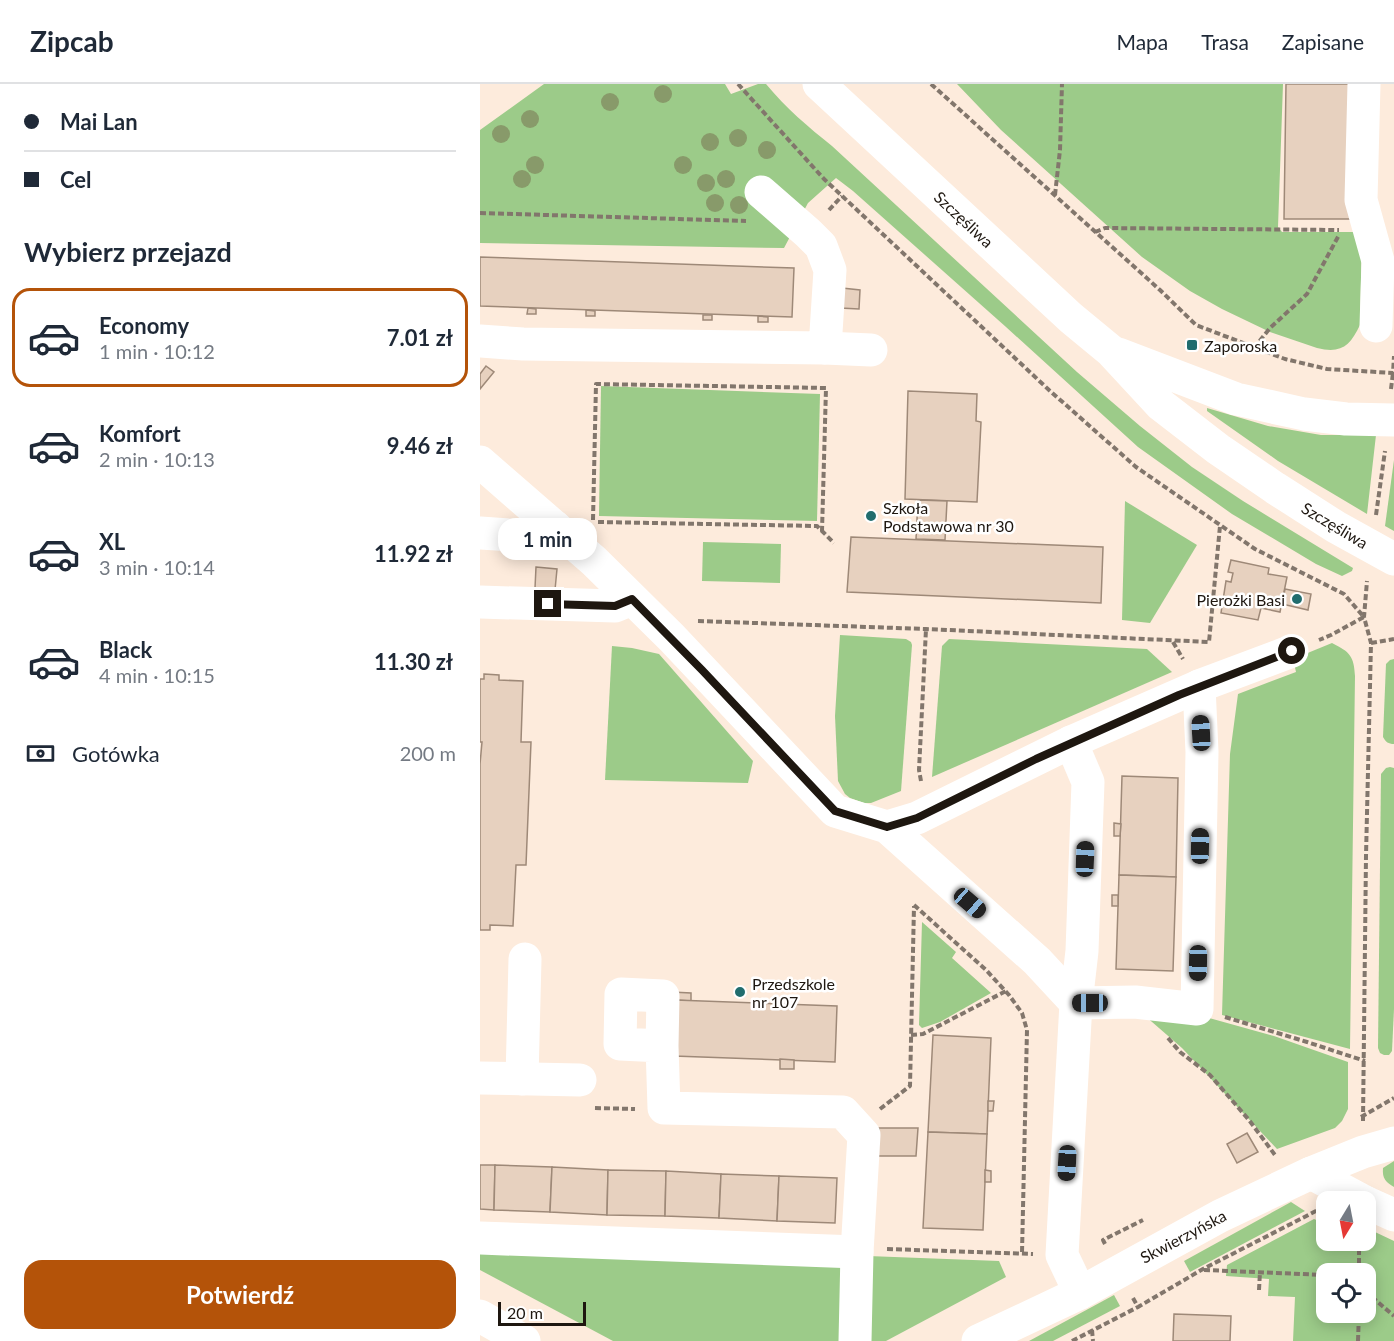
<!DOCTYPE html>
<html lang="pl">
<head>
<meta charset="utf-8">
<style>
  :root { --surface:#fff; --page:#f6f6f7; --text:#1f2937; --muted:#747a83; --line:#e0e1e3; --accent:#b45309 }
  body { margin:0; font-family:Lato,sans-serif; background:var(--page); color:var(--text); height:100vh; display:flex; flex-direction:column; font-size:22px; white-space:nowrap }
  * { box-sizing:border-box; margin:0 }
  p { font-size:20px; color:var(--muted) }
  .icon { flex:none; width:33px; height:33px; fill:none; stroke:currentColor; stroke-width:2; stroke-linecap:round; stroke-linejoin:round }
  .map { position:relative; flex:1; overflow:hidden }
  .sheet { display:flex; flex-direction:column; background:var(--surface); width:480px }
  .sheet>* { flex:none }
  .guide { display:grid; align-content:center; height:132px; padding:0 24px; background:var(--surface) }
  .needle { width:39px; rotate:190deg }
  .tools { position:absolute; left:836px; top:1107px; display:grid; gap:12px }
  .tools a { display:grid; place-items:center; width:60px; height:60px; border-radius:12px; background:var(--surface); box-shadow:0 3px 15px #0003; font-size:30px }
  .scale { position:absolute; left:18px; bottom:15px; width:88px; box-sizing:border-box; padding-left:6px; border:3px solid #1e1710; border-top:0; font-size:16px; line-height:21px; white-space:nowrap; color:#1e1710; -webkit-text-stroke:4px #fff; paint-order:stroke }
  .end { position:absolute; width:27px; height:27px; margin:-14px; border:8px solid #1e1710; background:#fff; box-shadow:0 0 0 3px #fff }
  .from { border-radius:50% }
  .bubble { position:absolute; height:42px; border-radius:18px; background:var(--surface); box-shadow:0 3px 15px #0003; font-size:20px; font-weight:700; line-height:42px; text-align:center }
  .car { position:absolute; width:18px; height:36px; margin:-18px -9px; border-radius:8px; box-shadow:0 0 4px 2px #0007; background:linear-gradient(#222 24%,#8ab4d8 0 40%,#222 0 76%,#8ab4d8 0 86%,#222 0) }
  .guide b { display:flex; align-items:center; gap:21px; height:57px; font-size:22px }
  .guide b+b { border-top:2px solid var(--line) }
  .guide i { width:15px; height:15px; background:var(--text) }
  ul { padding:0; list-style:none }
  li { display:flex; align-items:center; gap:18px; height:99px; margin:0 12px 9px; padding:0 12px; border:3px solid transparent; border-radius:18px }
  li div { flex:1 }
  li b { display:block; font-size:22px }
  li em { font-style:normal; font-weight:700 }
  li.active { border-color:var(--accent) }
  li>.icon { width:54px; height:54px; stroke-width:1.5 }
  h2 { padding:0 24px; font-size:27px; line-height:72px }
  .pay { display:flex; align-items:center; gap:15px; height:66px; padding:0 24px; font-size:22px }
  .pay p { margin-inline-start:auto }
  .primary-button { display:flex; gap:12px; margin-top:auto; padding:12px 24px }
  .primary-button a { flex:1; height:69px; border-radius:18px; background:var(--accent); color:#fff; font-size:24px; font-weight:700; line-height:69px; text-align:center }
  header { display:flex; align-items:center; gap:36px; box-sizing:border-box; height:84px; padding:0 30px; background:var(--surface); border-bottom:2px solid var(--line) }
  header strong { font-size:28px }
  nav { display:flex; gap:33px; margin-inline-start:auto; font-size:21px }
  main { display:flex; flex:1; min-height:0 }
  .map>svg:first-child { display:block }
  .green { fill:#9ccb89; fill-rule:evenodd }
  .building { fill:#e7d1bf; stroke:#9e8978; stroke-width:1.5 }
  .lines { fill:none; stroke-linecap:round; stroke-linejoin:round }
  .path { stroke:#82766c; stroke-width:4; stroke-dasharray:6 3; stroke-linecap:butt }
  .minor { stroke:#fff; stroke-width:33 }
  .tree { fill:#889a6a }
  .route { stroke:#1e1710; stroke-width:8 }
  .poi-dot { fill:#216d6e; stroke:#fff; stroke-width:2 }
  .labels { text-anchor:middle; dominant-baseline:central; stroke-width:5; stroke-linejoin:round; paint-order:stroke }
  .street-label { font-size:16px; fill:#1e1710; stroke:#fff }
  .poi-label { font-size:16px; fill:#1e1710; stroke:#fff; text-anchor:start }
</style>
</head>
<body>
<header>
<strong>Zipcab</strong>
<nav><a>Mapa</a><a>Trasa</a><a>Zapisane</a></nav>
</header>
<main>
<section class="sheet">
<div class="guide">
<b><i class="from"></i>Mai Lan</b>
<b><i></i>Cel</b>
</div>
<h2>Wybierz przejazd</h2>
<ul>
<li class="active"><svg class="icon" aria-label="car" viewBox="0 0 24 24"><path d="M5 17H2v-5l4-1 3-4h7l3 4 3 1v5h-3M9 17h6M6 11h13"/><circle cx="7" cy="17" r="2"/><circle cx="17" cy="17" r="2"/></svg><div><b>Economy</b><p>1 min · 10:12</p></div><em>7.01 zł</em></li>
<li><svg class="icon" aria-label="car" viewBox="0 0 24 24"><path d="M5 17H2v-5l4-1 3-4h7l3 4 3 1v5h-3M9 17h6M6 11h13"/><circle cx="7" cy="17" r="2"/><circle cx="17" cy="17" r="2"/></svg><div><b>Komfort</b><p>2 min · 10:13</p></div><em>9.46 zł</em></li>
<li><svg class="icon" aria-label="car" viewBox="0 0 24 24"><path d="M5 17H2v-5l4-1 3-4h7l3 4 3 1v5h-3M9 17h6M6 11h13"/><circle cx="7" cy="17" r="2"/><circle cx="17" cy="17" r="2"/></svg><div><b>XL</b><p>3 min · 10:14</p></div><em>11.92 zł</em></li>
<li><svg class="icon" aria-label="car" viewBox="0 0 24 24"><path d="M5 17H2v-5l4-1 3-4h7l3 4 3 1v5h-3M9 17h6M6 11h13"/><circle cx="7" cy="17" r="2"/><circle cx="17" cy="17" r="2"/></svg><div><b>Black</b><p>4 min · 10:15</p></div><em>11.30 zł</em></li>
</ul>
<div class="pay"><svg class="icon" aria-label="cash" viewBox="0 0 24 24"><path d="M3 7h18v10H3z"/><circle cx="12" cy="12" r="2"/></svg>Gotówka<p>200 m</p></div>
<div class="primary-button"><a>Potwierdź</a></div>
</section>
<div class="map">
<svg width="914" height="1257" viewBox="0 0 914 1257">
  <rect width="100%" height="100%" fill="#fdebdc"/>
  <g class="green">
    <path d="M64 0H245L251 10 278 0H286C306 24 328 43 352 62L597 288 660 342 712 383 763 417 873 484 872 487 862 492 836 480 752 430 658 363 526 243 373 107 356 94 328 119 304 164 0 159V46Z"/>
    <path d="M477 0H803L798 143 802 148H880L882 150 880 241C870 262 861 270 837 264L790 248 742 225 710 207 662 173 521 46Z"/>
    <path d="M121 302 340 310 337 437 119 432Z"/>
    <path d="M727 324 788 342 841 351H896L887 430 798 377 727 327Z"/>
    <path d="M914 376V447L905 442Z"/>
    <path d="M645 417 717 461 670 539 642 536Z"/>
    <path d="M223 458 301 460 300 499 222 497Z"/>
    <path d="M360 551 426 555 431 558 432 561 421 707 391 719H384L370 714 365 710 358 697 355 632Z"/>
    <path d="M469 555 667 565 692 588 452 693 462 562Z"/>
    <path d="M852 559C870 568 874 572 875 592L870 965 742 931 750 670 758 610 816 588 813 575Z"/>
    <path d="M132 562 152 564 179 570 273 677 268 699 125 696Z"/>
    <path d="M914 575V660C908 660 906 658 903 653L906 580 910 576Z"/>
    <path d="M910 683 914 684V925L912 967 909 971H904L900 969 898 964 901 690 906 684Z"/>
    <path d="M442 838 476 868 472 874 511 909 460 938 442 944 439 941Z"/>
    <path d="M664 931 722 932 794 952 868 978V1025L862 1037 855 1044 797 1065 702 964Z"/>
    <path d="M914 1077V1103C906 1098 902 1095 903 1084Z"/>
    <path d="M811 1118 825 1127 710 1188 704 1177Z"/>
    <path d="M834 1135 846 1140V1156H885V1148H895L914 1157V1257H813L815 1213 788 1212 789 1195 746 1192 747 1181ZM846 1190H885V1228H846Z"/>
    <path d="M0 1167 388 1172 519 1177 526 1193 406 1257H133L0 1186Z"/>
    <path d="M634 1211 640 1222 573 1257H549Z"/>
  </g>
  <g class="building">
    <path d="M806 0H875L873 135H804Z"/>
    <path d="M0 173 314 184 312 233 0 222Z"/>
    <path d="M362 204 380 206 379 225 360 224Z"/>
    <path d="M48 224 56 225V230H47Z"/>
    <path d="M106 226 115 227V232H106Z"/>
    <rect x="223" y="231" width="9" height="5"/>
    <path d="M278 232 288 233V238H278Z"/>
    <path d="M6 282 14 288 0 305V290Z"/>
    <path d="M428 307 497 310 496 337 501 338 497 418 425 415Z"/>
    <path d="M438 416 467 417 465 456 436 455Z"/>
    <path d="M371 453 623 463 621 519 367 508Z"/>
    <path d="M751 476 789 484 788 490 807 493 800 528 781 524 778 536 741 529 746 497 751 498 753 489 748 488Z"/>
    <path d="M56 483 77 485 75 506 55 504Z"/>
    <path d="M805 505 831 510 828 526 802 520Z"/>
    <path d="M4 590 19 591V596L43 597 41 658H51L46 781H36L33 842 10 841V846H0V680L2 658H0V595H4Z"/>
    <path d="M642 692 698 694 696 793 639 791Z"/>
    <path d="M634 739 641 740 640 752H634Z"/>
    <path d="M639 791 696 793 693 887 636 885Z"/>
    <rect x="632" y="811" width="6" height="11"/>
    <path d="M191 908 211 909V917L195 916Z"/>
    <path d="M195 916 357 922 355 978 194 972Z"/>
    <path d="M453 951 511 954 507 1050 448 1048Z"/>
    <path d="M300 975 314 976V985H300Z"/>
    <path d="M508 1017H514L513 1027H508Z"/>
    <path d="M399 1044H438L436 1072H398Z"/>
    <path d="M448 1048 507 1050 503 1146 443 1144Z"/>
    <path d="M767 1049 778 1068 757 1079 747 1060Z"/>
    <path d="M0 1081H15L14 1126 0 1125Z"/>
    <path d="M15 1081 72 1083 70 1128 14 1126Z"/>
    <path d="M72 1083 128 1086 127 1131 70 1128Z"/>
    <path d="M128 1086 186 1087 185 1132 127 1131Z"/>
    <path d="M505 1086 511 1087V1098H505Z"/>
    <path d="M186 1087 241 1090 239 1134 185 1132Z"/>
    <path d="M241 1090 299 1092 297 1137 239 1134Z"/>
    <path d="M299 1092 357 1094 355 1139 297 1137Z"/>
    <path d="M694 1230 751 1232 750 1257H693Z"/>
  </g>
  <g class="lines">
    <g class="path">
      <path d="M258 0 344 95 569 306 656 383 775 465 864 510 884 533 851 551 839 556"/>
      <path d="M451 0 680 206 716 241 805 275 847 285 913 289 914 272"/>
      <path d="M575 111 580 66 582 0"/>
      <path d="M349 126 362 112"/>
      <path d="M0 129 266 137"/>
      <path d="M615 148 625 144 859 146"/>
      <path d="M774 264 790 244 827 210 859 151"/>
      <path d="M911 305 913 289"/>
      <path d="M896 431 905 367"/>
      <path d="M113 436 116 300 346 304 342 447"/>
      <path d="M118 438 337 442 354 459"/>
      <path d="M218 537 446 545 729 558 740 442"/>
      <path d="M693 558 703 575"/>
      <path d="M891 559 914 555"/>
      <path d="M441 697 439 686 446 545"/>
      <path d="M434 821 506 886 529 911 542 929 547 946 542 1169"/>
      <path d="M745 933 827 958 885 977"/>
      <path d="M431 951 443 950 526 907"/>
      <path d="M688 954 700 968 730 991 769 1036 795 1071"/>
      <path d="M115 1024 155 1025"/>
      <path d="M400 1025 430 1002 434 822"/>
      <path d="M881 1033 914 1014"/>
      <path d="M883 1037 886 772 891 559 884 533 887 497"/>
      <path d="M879 1156V1190"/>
      <path d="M625 1160 623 1156 663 1136"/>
      <path d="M407 1165 553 1170"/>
      <path d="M724 1186 846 1191"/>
      <path d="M779 1206 780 1188"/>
      <path d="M885 1207 914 1232"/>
      <path d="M653 1214 658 1223 723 1185 838 1126"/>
      <path d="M612 1246 613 1257"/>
      <path d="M592 1257 658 1223"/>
      <path d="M878 1257 879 1228"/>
    </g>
    <g class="minor">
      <path d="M339 0 591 234 631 267 681 321 738 365 795 404 856 443 914 475"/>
      <path d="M884 0 881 116 898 177 896 242"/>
      <path d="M0 257 43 260 345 264 350 186 341 162 328 149 281 108"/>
      <path d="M345 264 391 266"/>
      <path d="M638 270 756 315 824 330 866 335 914 336"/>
      <path d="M0 378 114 477 192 554 355 727 407 743 557 877 596 919 655 918 717 925 722 668 719 602"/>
      <path d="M0 449 58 453 75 443"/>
      <path d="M0 518 135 522 152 515"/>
      <path d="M591 658 608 698 602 867 596 919 582 1171 600 1209"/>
      <path d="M407 743 437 734 591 658 719 602 812 567"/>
      <path d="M182 962 140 960 141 910 183 912 182 962 184 1024 363 1028 384 1051 377 1168 375 1257"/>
      <path d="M0 994 100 996"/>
      <path d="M42 995 45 875"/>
      <path d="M831 1089 885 1118"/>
      <path d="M885 1118 914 1131"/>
      <path d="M0 1154 377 1168"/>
      <path d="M0 1232 44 1257"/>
      <path d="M498 1257 600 1209 740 1132 831 1089 883 1068 914 1059"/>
    </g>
  </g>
  <g class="tree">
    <circle cx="183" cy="10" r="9"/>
    <circle cx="130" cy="18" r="9"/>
    <circle cx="50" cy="35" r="9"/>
    <circle cx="21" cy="50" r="9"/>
    <circle cx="258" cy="54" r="9"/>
    <circle cx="230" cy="58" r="9"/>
    <circle cx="287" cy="66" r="9"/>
    <circle cx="55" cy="81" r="9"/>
    <circle cx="203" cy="81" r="9"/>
    <circle cx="42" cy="95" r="9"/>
    <circle cx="246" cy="95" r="9"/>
    <circle cx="226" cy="99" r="9"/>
    <circle cx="235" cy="119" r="9"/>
    <circle cx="259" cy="121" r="9"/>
  </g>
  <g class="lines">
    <path class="route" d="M68 520 135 522 152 515 222 586 355 727 407 743 437 734 556 675 699 611 812 567"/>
  </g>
  <g class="poi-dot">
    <rect x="706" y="255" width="12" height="12" rx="3"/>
    <circle cx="391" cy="432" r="6"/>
    <circle cx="817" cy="515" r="6"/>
    <circle cx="260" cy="908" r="6"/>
  </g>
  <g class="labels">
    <g class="street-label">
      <text transform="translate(484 135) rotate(43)">Szczęśliwa</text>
      <text transform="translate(855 441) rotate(31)">Szczęśliwa</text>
      <text transform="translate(703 1152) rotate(-28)">Skwierzyńska</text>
    </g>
    <g class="poi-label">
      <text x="724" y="261">Zaporoska</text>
      <text x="403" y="423">Szkoła<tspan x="403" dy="18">Podstawowa nr 30</tspan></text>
      <text x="805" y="515" text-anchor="end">Pierożki Basi</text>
      <text x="272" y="899">Przedszkole<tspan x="272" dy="18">nr 107</tspan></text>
    </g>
  </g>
</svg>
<div class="tools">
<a><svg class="needle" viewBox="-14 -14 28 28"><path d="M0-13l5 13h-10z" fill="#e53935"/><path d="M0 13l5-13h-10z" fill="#747a83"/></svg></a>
<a><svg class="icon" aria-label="locate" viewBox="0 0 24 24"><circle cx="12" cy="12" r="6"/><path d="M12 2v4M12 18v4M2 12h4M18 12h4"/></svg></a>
</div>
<div class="scale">20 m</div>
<i class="end from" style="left:812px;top:567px"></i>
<i class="end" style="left:68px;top:520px"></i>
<div class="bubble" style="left:18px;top:434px;width:99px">1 min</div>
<i class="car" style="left:721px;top:649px;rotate:357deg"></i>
<i class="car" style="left:720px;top:762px;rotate:1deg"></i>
<i class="car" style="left:605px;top:775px;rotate:2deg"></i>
<i class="car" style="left:490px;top:819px;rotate:131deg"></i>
<i class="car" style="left:718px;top:879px;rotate:181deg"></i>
<i class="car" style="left:610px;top:919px;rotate:270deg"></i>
<i class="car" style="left:587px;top:1079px;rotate:183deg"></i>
</div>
</main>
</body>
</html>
